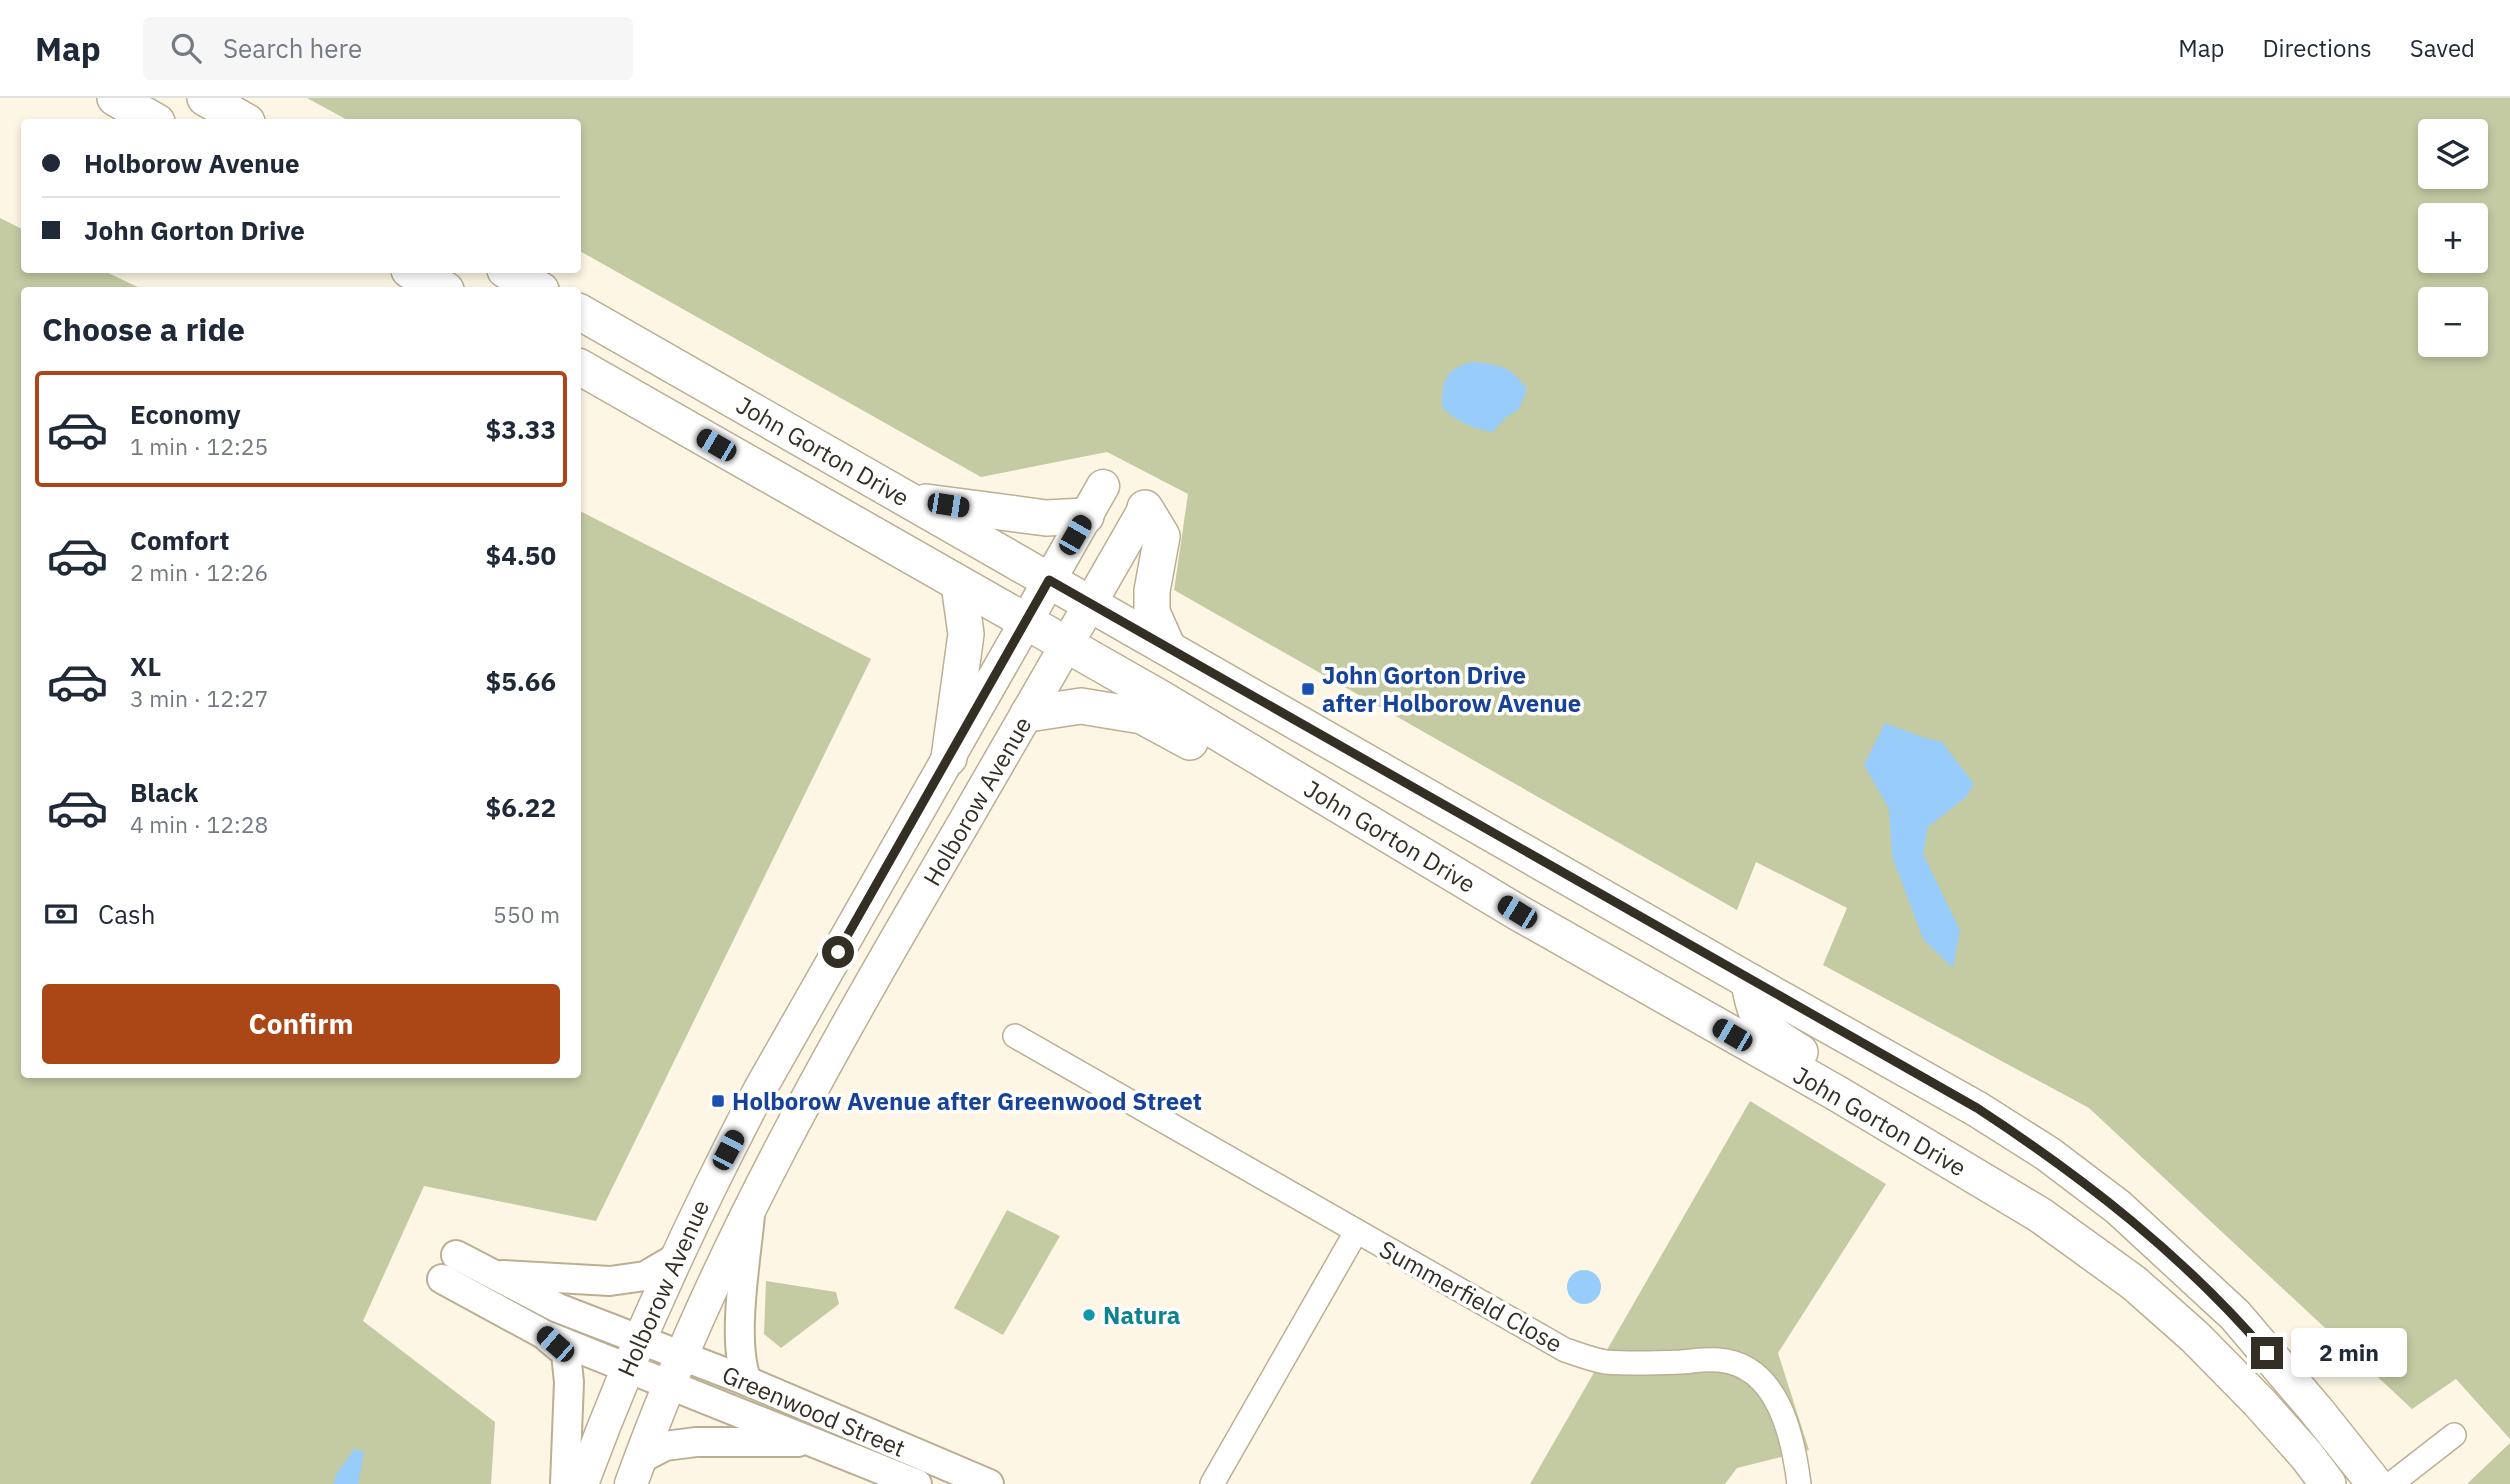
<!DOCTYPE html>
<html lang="en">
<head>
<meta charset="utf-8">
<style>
  :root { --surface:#fff; --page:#f6f6f7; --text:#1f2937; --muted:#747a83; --line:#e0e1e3; --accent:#ab4716 }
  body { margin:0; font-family:"IBM Plex Sans",sans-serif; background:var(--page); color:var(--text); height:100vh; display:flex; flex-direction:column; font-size:26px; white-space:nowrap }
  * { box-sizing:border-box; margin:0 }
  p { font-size:23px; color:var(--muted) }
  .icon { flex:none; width:38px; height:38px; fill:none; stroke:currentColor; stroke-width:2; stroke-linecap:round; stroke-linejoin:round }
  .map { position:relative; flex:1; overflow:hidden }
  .panel { position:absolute; left:21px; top:189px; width:560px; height:791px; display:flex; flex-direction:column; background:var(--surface); border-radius:7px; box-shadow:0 4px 10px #0003 }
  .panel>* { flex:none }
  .top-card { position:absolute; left:21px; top:21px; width:560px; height:154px; border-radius:7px; box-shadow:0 4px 10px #0003; display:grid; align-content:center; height:154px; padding:0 21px; background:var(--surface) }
  .buttons { position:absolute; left:2418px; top:21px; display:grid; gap:14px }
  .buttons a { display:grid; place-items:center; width:70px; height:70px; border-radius:7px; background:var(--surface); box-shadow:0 4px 10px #0003; font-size:35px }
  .end { position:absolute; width:32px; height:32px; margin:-16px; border:9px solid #332f24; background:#fff; box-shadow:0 0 0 4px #fff }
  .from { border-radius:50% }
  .bubble { position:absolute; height:49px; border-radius:7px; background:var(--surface); box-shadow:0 4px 10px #0003; font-size:23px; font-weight:800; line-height:49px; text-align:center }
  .car { position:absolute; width:21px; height:42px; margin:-21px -10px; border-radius:9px; box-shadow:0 0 5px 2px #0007; background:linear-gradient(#222 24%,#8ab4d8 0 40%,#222 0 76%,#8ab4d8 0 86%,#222 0) }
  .top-card b { display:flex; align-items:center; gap:24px; height:66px; font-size:26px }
  .top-card b+b { border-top:2px solid var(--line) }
  .top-card i { width:18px; height:18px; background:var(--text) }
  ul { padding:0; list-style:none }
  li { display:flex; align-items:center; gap:21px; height:116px; margin:0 14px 10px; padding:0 7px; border:4px solid transparent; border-radius:7px }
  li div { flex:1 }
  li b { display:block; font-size:26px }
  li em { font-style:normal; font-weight:800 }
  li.on { border-color:var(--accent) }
  li>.icon { width:63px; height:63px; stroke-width:1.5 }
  h2 { padding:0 21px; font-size:32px; line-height:84px }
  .pay { display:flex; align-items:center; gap:18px; height:77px; padding:0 21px; font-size:26px }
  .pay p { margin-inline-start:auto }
  .button { display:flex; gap:14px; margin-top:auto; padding:14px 21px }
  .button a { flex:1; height:80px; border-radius:7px; background:var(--accent); color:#fff; font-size:28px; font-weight:800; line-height:80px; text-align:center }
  header { display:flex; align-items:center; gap:42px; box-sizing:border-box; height:98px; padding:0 35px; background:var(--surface); border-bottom:2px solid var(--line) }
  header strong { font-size:33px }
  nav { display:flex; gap:38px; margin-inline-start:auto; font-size:24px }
  .search { width:490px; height:63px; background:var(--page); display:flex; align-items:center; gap:18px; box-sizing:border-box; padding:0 24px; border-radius:7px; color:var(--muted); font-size:26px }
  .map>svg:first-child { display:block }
  .green { fill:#c4cba3; fill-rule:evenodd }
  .water { fill:#97ccfb }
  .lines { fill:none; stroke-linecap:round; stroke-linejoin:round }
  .minor-casing { stroke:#bbaf93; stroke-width:26 }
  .tertiary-casing { stroke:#bbaf93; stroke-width:32 }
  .secondary-casing { stroke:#bbaf93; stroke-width:35 }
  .primary-casing { stroke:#bbaf93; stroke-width:38 }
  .minor { stroke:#fff; stroke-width:23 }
  .tertiary { stroke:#fff; stroke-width:28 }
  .secondary { stroke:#fff; stroke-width:32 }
  .primary { stroke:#fff; stroke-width:35 }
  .route { stroke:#332f24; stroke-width:9 }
  .transit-dot { fill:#1a4fb4; stroke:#fff; stroke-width:2.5 }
  .culture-dot { fill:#0f9aa8; stroke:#fff; stroke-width:2.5 }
  .labels { text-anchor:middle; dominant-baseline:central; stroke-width:7; stroke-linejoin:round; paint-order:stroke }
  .street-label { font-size:24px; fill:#332f24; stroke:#fff }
  .transit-label { font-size:24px; font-weight:bold; fill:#164399; stroke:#fff; text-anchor:start }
  .culture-label { font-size:24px; font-weight:bold; fill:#0d838f; stroke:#fff; text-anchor:start }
</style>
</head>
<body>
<header>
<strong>Map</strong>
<div class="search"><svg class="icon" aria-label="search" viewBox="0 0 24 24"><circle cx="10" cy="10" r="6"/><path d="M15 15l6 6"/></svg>Search here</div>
<nav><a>Map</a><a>Directions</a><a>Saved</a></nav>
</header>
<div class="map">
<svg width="2510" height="1386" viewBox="0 0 2510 1386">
  <rect width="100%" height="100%" fill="#fdf6e4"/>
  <g class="green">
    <path d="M307 0H2510V1341L2456 1281 2412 1311 2089 1010 1823 867 1847 810 1756 764 1737 812 1174 492 1188 396 1107 354 981 379 578 152V24H351ZM2431 33H2476V79H2431ZM2431 117H2476V163H2431ZM2431 201H2476V247H2431Z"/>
    <path d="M0 120 24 132V172H102L144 192H24V976H578V412L871 561 596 1123 424 1088 363 1223 495 1324 491 1386H0Z"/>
    <path d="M1750 1003 1886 1086 1778 1255 1809 1352 1737 1370 1725 1386H1530Z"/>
    <path d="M1007 1112 1060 1138 1003 1237 954 1210Z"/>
    <path d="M766 1183 836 1194 839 1206 781 1250 764 1236Z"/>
    <path d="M2510 1345V1386H2468V1385Z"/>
  </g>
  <g class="water">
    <path d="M1473 264C1500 267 1511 268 1527 291L1519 311 1505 320 1493 334C1471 330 1457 324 1442 309 1442 282 1446 270 1473 264Z"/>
    <path d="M1885 625 1922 639 1942 644 1974 686 1966 699 1928 729 1923 756 1960 832 1953 870 1923 841 1892 758 1889 711 1864 667Z"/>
    <circle cx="1584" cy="1189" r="17"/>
    <path d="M354 1351 364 1354 358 1386H333L336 1377Z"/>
  </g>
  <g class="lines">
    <g class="minor-casing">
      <g id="minor">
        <path d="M1015 938 1565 1252C1578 1256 1592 1262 1606 1264 1631 1266 1656 1265 1681 1264 1693 1263 1706 1261 1719 1262 1778 1267 1793 1338 1799 1386"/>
        <path d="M1212 1386 1356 1134"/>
        <path d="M2391 1386 2454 1337"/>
      </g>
    </g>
    <g class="tertiary-casing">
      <g id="tertiary">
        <path d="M456 1157 558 1210 747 1283 989 1386"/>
        <path d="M503 1177 610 1183 645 1178 674 1161"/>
        <path d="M442 1181 545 1237 917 1386"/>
        <path d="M548 1240 566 1255 569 1284 565 1386"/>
        <path d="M747 1283C731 1243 746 1162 750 1117"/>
        <path d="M640 1361 665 1348 696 1344H798"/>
      </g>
    </g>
    <g class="secondary-casing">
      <g id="secondary">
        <path d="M582 1386C632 1251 692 1121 759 993L1103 388"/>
        <path d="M631 1386C714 1154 838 940 962 728 1024 622 1084 516 1145 410"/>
      </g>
    </g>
    <g class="primary-casing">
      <g id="primary">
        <path d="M115 0 157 24"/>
        <path d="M205 0 247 24"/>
        <path d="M409 172 446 192"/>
        <path d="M505 172 541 192"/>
        <path d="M578 213 1749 883 1977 1011 2048 1056 2118 1109 2235 1217 2316 1312 2375 1386"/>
        <path d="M578 268 1162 601 1517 814 1838 996 2040 1117 2134 1185 2195 1239 2259 1304 2307 1358 2328 1386"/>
        <path d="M926 404 1046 420 1086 418"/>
        <path d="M1145 410 1162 438 1152 493V514L1168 550"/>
        <path d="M1028 616 1081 608 1142 618 1190 644"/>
        <path d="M949 660 966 536 959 486"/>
        <path d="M1749 883C1755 924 1764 933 1800 954"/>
      </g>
    </g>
    <use href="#minor" class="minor"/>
    <use href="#tertiary" class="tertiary"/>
    <use href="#secondary" class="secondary"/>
    <use href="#primary" class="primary"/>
  </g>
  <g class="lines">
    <path class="route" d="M838 854 1049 482 1977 1010C2084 1080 2184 1158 2267 1255"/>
  </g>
  <g class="transit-dot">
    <rect x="1301" y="584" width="14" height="14" rx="3.5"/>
    <rect x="711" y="996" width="14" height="14" rx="3.5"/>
  </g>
  <circle class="culture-dot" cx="1089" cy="1217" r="7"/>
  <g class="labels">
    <g class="street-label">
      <text transform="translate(823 353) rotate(30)">John Gorton Drive</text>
      <text transform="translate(977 703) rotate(-60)">Holborow Avenue</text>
      <text transform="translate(1390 738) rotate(31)">John Gorton Drive</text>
      <text transform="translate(1880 1023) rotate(30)">John Gorton Drive</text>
      <text transform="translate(663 1190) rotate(-66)">Holborow Avenue</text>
      <text transform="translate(1471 1198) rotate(29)">Summerfield Close</text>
      <text transform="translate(814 1313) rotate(23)">Greenwood Street</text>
    </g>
    <g class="transit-label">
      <text x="1322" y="577">John Gorton Drive<tspan x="1322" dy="28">after Holborow Avenue</tspan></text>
      <text x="732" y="1003">Holborow Avenue after Greenwood Street</text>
    </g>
    <g class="culture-label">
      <text x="1103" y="1217">Natura</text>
    </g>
  </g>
</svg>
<div class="buttons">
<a><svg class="icon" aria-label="layers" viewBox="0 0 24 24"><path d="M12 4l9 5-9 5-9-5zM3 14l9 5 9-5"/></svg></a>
<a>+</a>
<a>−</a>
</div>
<i class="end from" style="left:838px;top:854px"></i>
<i class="end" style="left:2267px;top:1255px"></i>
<div class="bubble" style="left:2291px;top:1230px;width:116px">2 min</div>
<i class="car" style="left:716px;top:347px;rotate:300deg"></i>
<i class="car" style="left:948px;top:407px;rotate:99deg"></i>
<i class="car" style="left:1075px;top:437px;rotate:30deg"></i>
<i class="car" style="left:1517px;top:814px;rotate:301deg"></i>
<i class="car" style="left:1732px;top:937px;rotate:300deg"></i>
<i class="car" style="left:728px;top:1052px;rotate:28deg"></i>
<i class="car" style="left:555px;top:1246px;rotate:311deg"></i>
<div class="top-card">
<b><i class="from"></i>Holborow Avenue</b>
<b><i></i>John Gorton Drive</b>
</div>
<section class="panel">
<h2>Choose a ride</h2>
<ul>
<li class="on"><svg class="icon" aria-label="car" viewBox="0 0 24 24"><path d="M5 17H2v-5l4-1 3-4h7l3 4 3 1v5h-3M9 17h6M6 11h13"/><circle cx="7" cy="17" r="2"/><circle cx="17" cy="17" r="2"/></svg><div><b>Economy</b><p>1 min · 12:25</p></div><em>$3.33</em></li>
<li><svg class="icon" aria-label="car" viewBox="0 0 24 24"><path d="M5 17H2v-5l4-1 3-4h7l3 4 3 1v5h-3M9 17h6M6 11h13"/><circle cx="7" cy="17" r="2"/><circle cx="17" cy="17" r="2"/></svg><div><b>Comfort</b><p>2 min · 12:26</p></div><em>$4.50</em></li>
<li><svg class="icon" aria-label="car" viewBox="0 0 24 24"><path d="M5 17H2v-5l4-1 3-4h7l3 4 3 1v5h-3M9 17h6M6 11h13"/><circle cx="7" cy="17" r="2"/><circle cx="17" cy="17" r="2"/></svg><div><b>XL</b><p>3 min · 12:27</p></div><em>$5.66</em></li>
<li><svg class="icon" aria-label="car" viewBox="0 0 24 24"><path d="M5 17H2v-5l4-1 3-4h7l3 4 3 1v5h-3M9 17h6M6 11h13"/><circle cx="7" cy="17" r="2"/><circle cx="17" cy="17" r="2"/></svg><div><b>Black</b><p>4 min · 12:28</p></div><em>$6.22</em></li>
</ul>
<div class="pay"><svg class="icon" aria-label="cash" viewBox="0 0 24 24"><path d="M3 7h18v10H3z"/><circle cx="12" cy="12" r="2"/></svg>Cash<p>550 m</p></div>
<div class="button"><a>Confirm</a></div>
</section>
</div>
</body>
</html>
